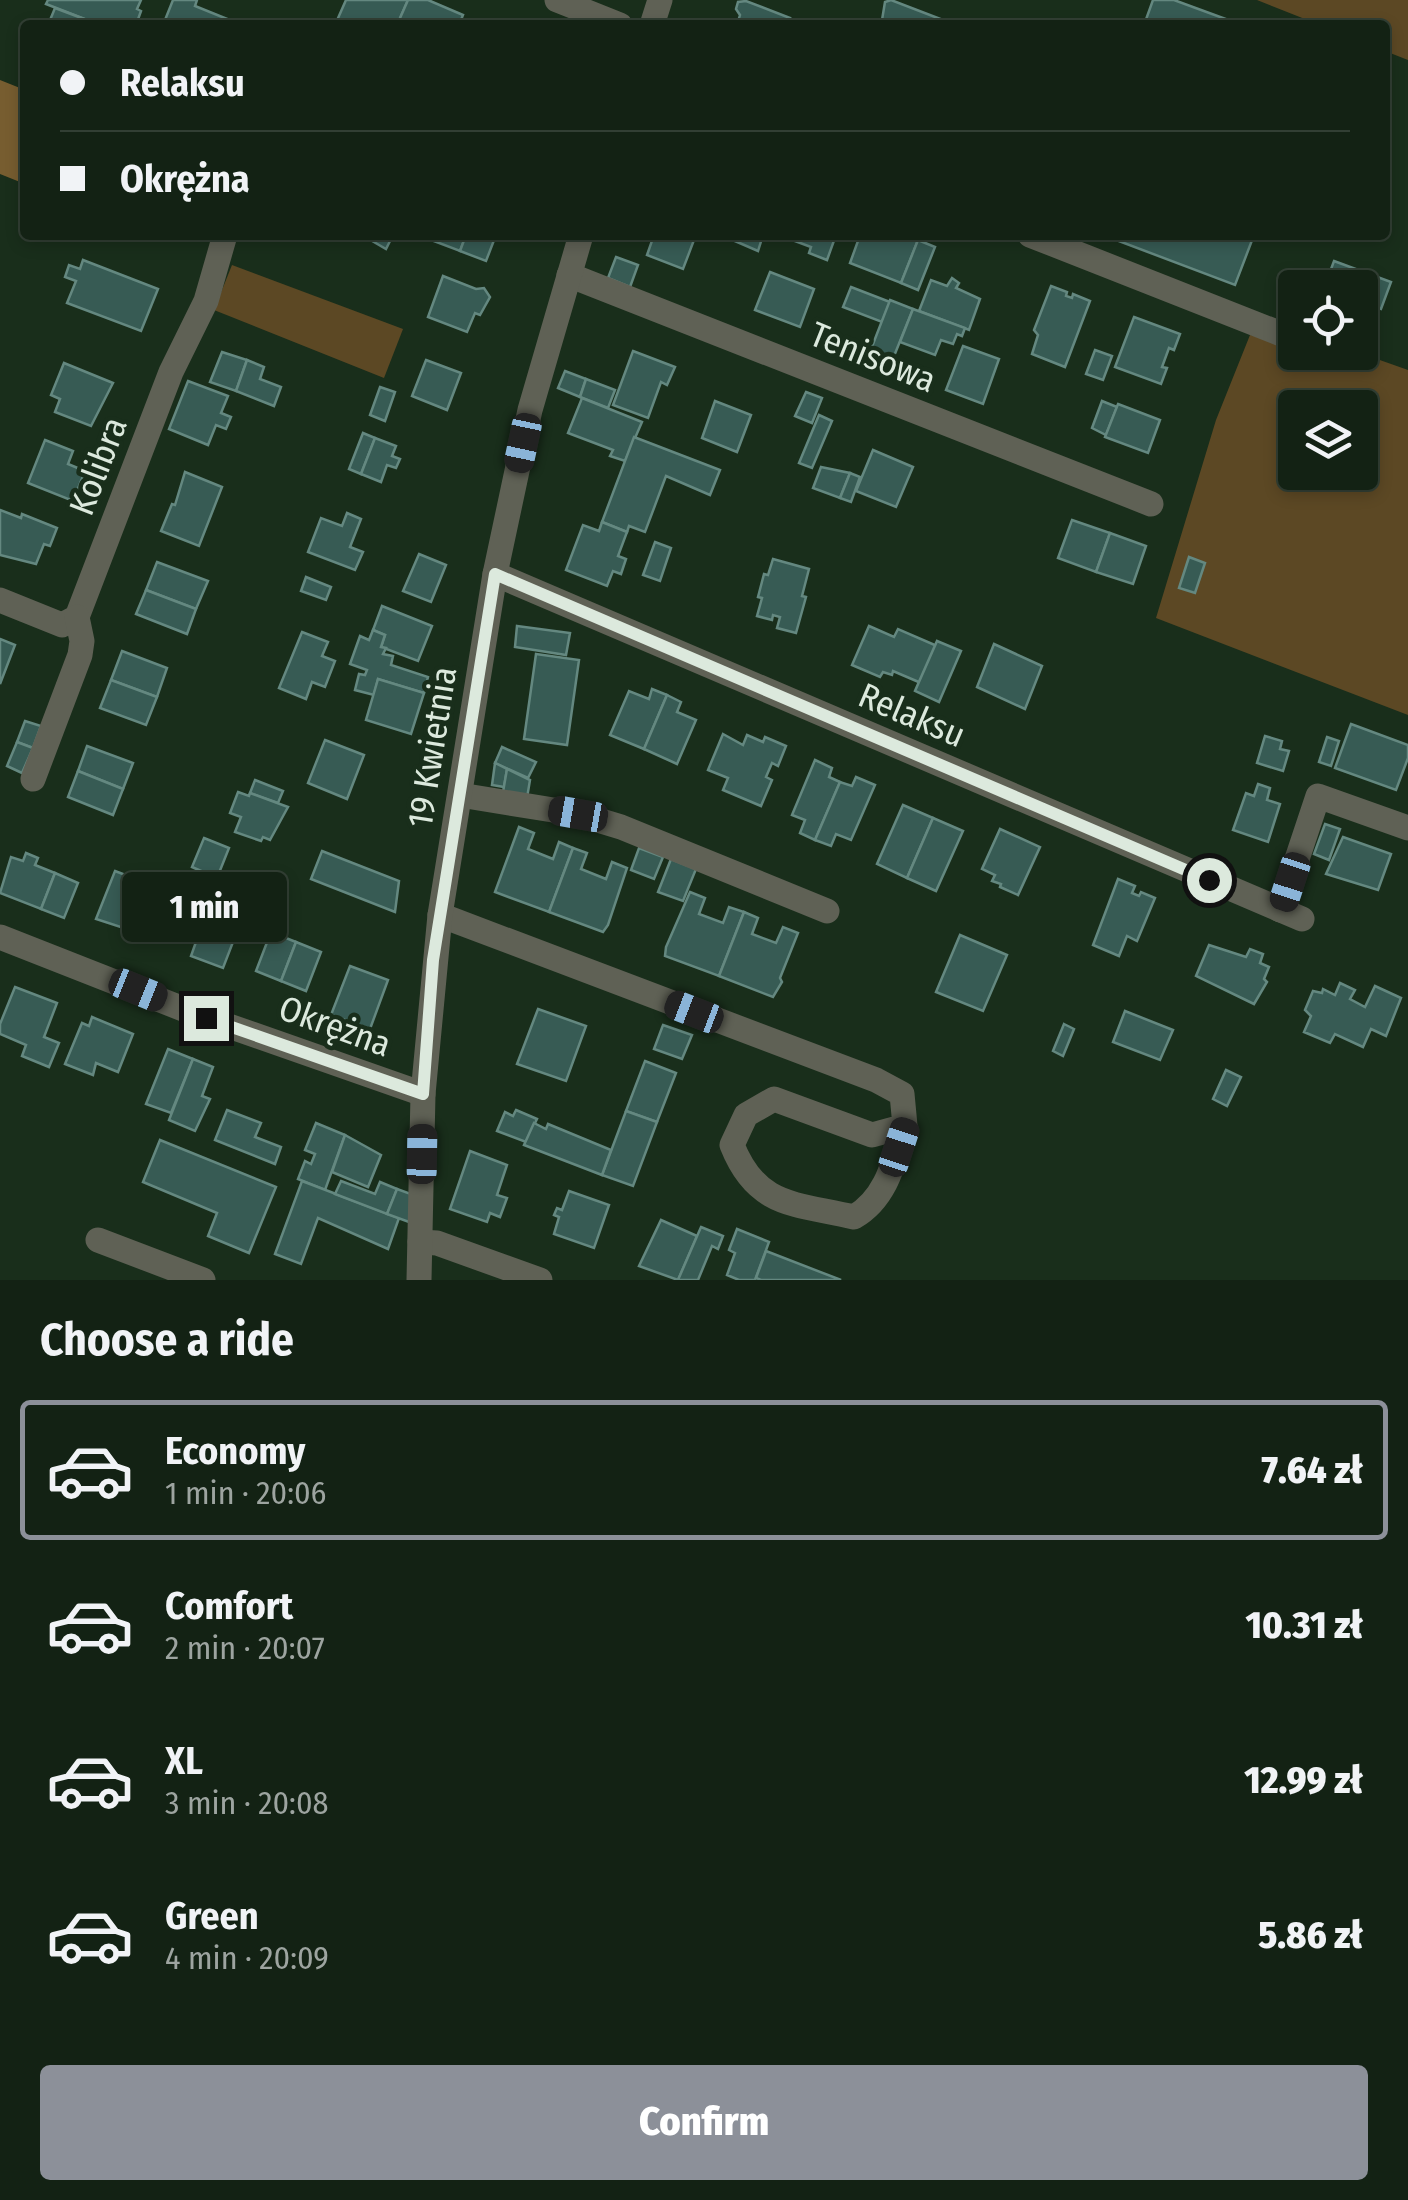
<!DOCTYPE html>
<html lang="en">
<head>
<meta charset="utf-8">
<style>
  :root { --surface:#132214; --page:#1c2a1d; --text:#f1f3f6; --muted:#9da4a0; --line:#323f34; --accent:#8c9099 }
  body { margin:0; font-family:"Fira Sans Condensed",sans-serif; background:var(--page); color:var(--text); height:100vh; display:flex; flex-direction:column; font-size:38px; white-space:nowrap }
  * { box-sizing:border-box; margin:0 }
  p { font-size:32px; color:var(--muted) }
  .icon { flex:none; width:55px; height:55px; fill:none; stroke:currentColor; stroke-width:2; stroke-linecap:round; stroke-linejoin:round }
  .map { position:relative; height:1280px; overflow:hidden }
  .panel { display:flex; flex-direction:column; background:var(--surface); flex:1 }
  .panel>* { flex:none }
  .guide { position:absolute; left:20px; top:20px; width:1370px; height:220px; border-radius:10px; box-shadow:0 5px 15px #0003,0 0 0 2px var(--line); display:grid; align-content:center; height:220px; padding:0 40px; background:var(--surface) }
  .controls { position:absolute; left:1278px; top:270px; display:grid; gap:20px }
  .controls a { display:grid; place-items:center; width:100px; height:100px; border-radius:10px; background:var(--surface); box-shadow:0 5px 15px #0003,0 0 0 2px var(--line); font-size:50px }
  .end { position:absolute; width:45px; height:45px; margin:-22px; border:12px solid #dce9dd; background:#111; box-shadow:0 0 0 5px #111 }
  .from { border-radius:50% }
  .bubble { position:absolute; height:70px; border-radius:10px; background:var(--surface); box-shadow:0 5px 15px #0003,0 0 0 2px var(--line); font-size:32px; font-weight:800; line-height:70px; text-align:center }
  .car { position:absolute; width:30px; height:60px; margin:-30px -15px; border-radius:12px; box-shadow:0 0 8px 2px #0007; background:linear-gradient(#222 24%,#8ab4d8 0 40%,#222 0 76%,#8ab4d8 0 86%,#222 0) }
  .guide b { display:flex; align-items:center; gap:35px; height:95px; font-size:38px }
  .guide b+b { border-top:2px solid var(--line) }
  .guide i { width:25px; height:25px; background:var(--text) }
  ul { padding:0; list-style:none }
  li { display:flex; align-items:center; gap:30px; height:140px; margin:0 20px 15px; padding:0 20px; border:5px solid transparent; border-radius:10px }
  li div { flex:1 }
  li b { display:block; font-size:38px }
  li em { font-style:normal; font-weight:800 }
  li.selected { border-color:var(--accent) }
  li>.icon { width:90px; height:90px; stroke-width:1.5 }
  h2 { padding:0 40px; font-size:45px; line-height:120px }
  .primary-button { display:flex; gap:20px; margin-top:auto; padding:20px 40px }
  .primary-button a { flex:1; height:115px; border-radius:10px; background:var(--accent); color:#fff; font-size:40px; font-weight:800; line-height:115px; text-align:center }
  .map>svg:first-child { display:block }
  .green { fill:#5c4824; fill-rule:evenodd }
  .forest { fill:#775d30 }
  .building { fill:#375b54; stroke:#648880; stroke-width:2.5 }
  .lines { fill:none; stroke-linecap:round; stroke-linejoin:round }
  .minor { stroke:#5f6155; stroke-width:25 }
  .route { stroke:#dce9dd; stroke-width:12 }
  .labels { text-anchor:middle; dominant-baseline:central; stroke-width:9; stroke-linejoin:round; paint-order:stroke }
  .street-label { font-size:35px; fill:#dce9dd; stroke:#192e1b }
</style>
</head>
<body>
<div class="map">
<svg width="1408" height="1280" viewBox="0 0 1408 1280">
  <rect width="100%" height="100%" fill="#192e1b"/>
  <g class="green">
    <path d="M1257 0H1408V60L1385 51V25H1320Z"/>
    <path d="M232 265 403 329 384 378 214 310Z"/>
    <path d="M1250 335 1295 341V352L1360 353 1408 370V715L1156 618 1216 420ZM1295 408H1360V472H1295Z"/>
  </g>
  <path class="forest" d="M0 80 25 90V184L0 174Z"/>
  <g class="building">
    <path d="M48 0H141L137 9 141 11 136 25H100L46 4Z"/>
    <path d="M173 0H197L195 6 242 25H163Z"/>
    <path d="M346 0H408L397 25H335Z"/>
    <path d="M408 0H428L463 15 459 25H397Z"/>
    <path d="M891 0 956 25H876L882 20 885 2Z"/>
    <path d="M1153 0H1174L1242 25H1144Z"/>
    <path d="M746 1 790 18 787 25H737L740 15 736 9 738 2Z"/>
    <path d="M55 8 100 25H48Z"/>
    <path d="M362 235H393L386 249Z"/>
    <path d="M418 235H466L460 251Z"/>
    <path d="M466 235H496L486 261 460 251Z"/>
    <path d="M654 235H683L694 240 683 269 647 255Z"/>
    <path d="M721 235H763L758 251Z"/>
    <path d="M779 235H836L827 260 809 253 811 247Z"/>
    <path d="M842 235H905L918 240 901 283 850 263 858 241Z"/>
    <path d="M1103 235H1254L1235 285Z"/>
    <path d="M918 240 935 247 918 290 901 283Z"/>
    <path d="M616 257 638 265 630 287 608 278Z"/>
    <path d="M83 260 158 289 141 331 67 303 76 281 65 277 69 265 80 269Z"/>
    <path d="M1334 261 1391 282 1381 309 1369 305 1363 324 1360 288H1324Z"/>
    <path d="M770 272 814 289 800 327 755 310Z"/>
    <path d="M443 276 476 289 484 288 490 297 480 315 475 313 467 332 428 317Z"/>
    <path d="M952 278 959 283 956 288 980 299 969 330 919 311 931 280 947 286Z"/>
    <path d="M1051 286 1067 292 1066 296 1072 298 1073 294 1090 301 1065 367 1032 354 1038 335 1034 330Z"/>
    <path d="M851 287 890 302 882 322 843 307Z"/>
    <path d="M890 300 913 309 890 366 868 357Z"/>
    <path d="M913 309 965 328 962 336 957 334 953 344 941 340 935 355 900 342Z"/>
    <path d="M1134 317 1180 334 1174 350 1169 348 1162 367 1167 368 1161 384 1115 367Z"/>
    <path d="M963 346 999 359 983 404 946 390Z"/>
    <path d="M1095 350 1112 356 1103 380 1086 374Z"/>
    <path d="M633 351 675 367 667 385 661 382 648 418 613 405Z"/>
    <path d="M222 352 247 360 236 391 210 382Z"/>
    <path d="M247 360 264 367 260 379 281 387 274 406 236 391Z"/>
    <path d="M426 360 461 373 447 410 412 396Z"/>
    <path d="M64 363 113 383 91 426 55 412 60 399 51 395Z"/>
    <path d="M565 371 586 379 580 397 558 388Z"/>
    <path d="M586 379 615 390 608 408 580 397Z"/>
    <path d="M188 381 228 396 221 413 231 417 226 429 216 425 208 445 169 429Z"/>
    <path d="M380 387 395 392 385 421 370 415Z"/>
    <path d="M806 392 822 398 812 423 795 416Z"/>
    <path d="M582 398 642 422 625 461 610 456 613 450 568 433Z"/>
    <path d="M715 401 751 415 737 452 702 438Z"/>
    <path d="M1102 401 1117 407 1106 435 1092 428Z"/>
    <path d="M1118 404 1160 420 1148 453 1105 437Z"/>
    <path d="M819 415 832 421 812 468 799 463Z"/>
    <path d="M363 433 375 438 361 474 349 469Z"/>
    <path d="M634 437 720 470 710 495 666 476 645 532 629 526 627 532 602 522Z"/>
    <path d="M375 438 396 446 392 456 400 459 396 468 387 465 381 482 361 474Z"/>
    <path d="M45 440 73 451 68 464 85 471 73 501 28 483Z"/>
    <path d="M873 450 913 467 896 507 856 491Z"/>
    <path d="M821 467 850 473 840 498 813 488Z"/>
    <path d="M185 472 222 487 199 546 161 531 172 504 175 505Z"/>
    <path d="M850 473 860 477 851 502 840 498Z"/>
    <path d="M0 510 21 518 22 514 57 528 50 546 44 544 36 564 0 555Z"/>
    <path d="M347 513 361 519 350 547 363 552 355 570 308 552 321 518 342 526Z"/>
    <path d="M1072 520 1110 533 1096 572 1058 558Z"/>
    <path d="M602 522 627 532 618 556 626 559 621 574 613 571 607 586 566 570 583 525 599 531Z"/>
    <path d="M1110 533 1146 546 1133 584 1096 572Z"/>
    <path d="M655 542 671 548 660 581 643 575Z"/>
    <path d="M419 554 446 565 431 602 403 591Z"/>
    <path d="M1189 557 1205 563 1195 593 1179 588Z"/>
    <path d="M773 559 809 569 802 596 806 597 796 633 777 628 780 617 773 615 772 620 757 616 762 598 758 597 764 574 768 575Z"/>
    <path d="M157 562 208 581 196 609 146 590Z"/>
    <path d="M306 577 331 587 326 600 301 591Z"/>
    <path d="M146 590 196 609 187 634 136 614Z"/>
    <path d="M382 606 432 626 418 661 381 647 385 635 373 630Z"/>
    <path d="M517 626 570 633 566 655 515 647Z"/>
    <path d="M869 626 894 637 898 629 937 646 921 683 893 671 892 675 883 672 880 677 852 665Z"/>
    <path d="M373 630 385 635 381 647 386 648 383 654 393 656 391 665 428 677 424 693 378 679 374 695 355 690 359 674 365 675 367 670 350 664 360 636 369 640Z"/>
    <path d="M302 632 328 642 322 656 335 661 325 687 312 682 306 699 279 688Z"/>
    <path d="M0 639 15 645 0 684Z"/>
    <path d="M937 641 961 651 939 702 915 691Z"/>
    <path d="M994 644 1042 666 1025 709 977 687Z"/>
    <path d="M122 651 167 668 157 697 111 680Z"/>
    <path d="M536 654 579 660 567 745 524 739Z"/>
    <path d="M378 679 424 693 411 734 366 720Z"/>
    <path d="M111 680 157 697 146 725 100 708Z"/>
    <path d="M652 689 667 695 644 749 610 735 629 691 649 699Z"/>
    <path d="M667 695 681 702 677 712 696 720 677 764 644 749Z"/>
    <path d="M25 721 41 726 33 748 17 742Z"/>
    <path d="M1351 724 1408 745V758L1396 790 1335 768Z"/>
    <path d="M723 734 743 745 747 735 763 742 765 737 786 746 778 766 772 763 766 777 772 780 761 806 723 790 728 778 708 770Z"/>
    <path d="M1265 736 1282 741 1280 749 1289 751 1283 771 1257 763Z"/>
    <path d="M1327 737 1339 741 1331 766 1319 762Z"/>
    <path d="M325 740 364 755 347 799 308 783Z"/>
    <path d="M17 742 33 748 22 773 7 766Z"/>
    <path d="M87 746 133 763 123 789 78 771Z"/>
    <path d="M502 747 536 762 528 778 495 763Z"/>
    <path d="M815 760 832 768 829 777 840 782 815 840 800 833 805 820 792 815Z"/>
    <path d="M495 763 507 769 504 787 492 785Z"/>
    <path d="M507 769 530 780 527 798 503 792Z"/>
    <path d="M78 771 123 789 113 815 68 797Z"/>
    <path d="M856 777 875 785 851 840 836 834 831 846 815 840 840 782 852 786Z"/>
    <path d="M255 780 283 791 278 803 250 793Z"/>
    <path d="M1258 784 1270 788 1267 800 1280 804 1268 842 1233 830 1246 793 1254 796Z"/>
    <path d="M238 792 249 796 250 793 288 807 270 840 263 837 261 841 235 832 241 817 230 813Z"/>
    <path d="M903 805 933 818 907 878 877 864Z"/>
    <path d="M933 818 963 831 936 891 907 878Z"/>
    <path d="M1325 824 1340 829 1329 860 1314 854Z"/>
    <path d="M519 827 534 833 528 849 553 859 559 842 573 848 549 912 495 892Z"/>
    <path d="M1000 829 1040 847 1018 895 1000 887 1001 884 992 881 995 875 982 869Z"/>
    <path d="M1343 837 1391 854 1378 890 1326 874Z"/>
    <path d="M204 838 229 848 217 878 192 867Z"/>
    <path d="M573 848 587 853 581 869 606 879 612 862 627 868 608 925 603 932 549 912Z"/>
    <path d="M639 848 663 857 654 879 631 870Z"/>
    <path d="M322 851 399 881 395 912 311 879Z"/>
    <path d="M26 853 38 858 35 865 55 873 41 909 0 893 11 857 23 861Z"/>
    <path d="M671 859 696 869 683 901 658 892Z"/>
    <path d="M115 871 157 887 139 933 96 919Z"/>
    <path d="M55 873 78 883 64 918 41 909Z"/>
    <path d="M1118 879 1135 886 1132 893 1139 896 1141 892 1155 898 1137 941 1127 936 1119 956 1093 945Z"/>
    <path d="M203 890 232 900 223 923 238 929 223 968 191 956 196 942 184 938Z"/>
    <path d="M690 892 705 898 699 914 723 923 729 907 744 912 719 976 665 956 666 947Z"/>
    <path d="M744 912 758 918 752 934 776 943 783 927 798 933 780 978 782 982 773 997 719 976Z"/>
    <path d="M271 932 296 942 281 981 256 971Z"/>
    <path d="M960 935 1007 955 983 1011 936 992Z"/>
    <path d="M296 942 321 952 306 991 281 981Z"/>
    <path d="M1209 945 1246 957 1250 949 1263 954 1260 963 1269 967 1264 979 1267 982 1254 1004 1196 976Z"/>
    <path d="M350 966 388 980 370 1029 331 1015Z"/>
    <path d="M1340 983 1355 990 1350 999 1365 1007 1375 986 1401 998 1386 1036 1371 1029 1363 1047 1335 1034 1330 1043 1304 1032 1311 1016 1305 1010 1313 991 1322 993 1323 989 1335 995Z"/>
    <path d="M15 987 57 1003 44 1037 59 1043 49 1067 22 1056 26 1045 0 1034V1024Z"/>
    <path d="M538 1009 586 1026 566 1081 517 1064Z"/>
    <path d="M1125 1011 1173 1030 1160 1060 1113 1042Z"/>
    <path d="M92 1017 133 1034 118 1072 96 1063 93 1075 65 1064 82 1023 89 1026Z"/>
    <path d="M1064 1024 1074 1029 1063 1056 1053 1051Z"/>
    <path d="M663 1025 692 1035 682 1059 654 1049Z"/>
    <path d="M168 1049 193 1059 171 1113 146 1104Z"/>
    <path d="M193 1059 213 1067 202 1096 210 1099 195 1131 169 1120Z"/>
    <path d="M645 1061 676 1073 657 1122 626 1111Z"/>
    <path d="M1226 1070 1241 1077 1227 1106 1213 1099Z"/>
    <path d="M227 1110 261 1123 255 1137 281 1147 275 1164 215 1140Z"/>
    <path d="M516 1110 537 1119 526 1142 497 1131 505 1112 513 1116Z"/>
    <path d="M626 1111 657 1122 633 1186 602 1175Z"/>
    <path d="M316 1123 345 1135 325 1190 298 1179 305 1161 311 1164 315 1154 305 1150Z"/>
    <path d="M534 1123 546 1129 548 1124 611 1150 602 1175 524 1145Z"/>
    <path d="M345 1135 381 1155 368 1187 332 1172Z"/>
    <path d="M160 1140 276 1187 249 1253 208 1236 217 1213 143 1182Z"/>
    <path d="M470 1151 507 1165 497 1195 507 1198 500 1217 490 1213 487 1222 450 1209Z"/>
    <path d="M302 1181 399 1218 388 1249 318 1218 301 1264 275 1254Z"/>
    <path d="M341 1181 375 1194 380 1182 397 1189 387 1214 335 1194Z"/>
    <path d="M397 1189 411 1194 409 1222 387 1214Z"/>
    <path d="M569 1191 609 1205 594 1248 554 1234 559 1217 554 1215 557 1208 562 1210Z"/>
    <path d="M661 1220 697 1236 678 1280 639 1266Z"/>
    <path d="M701 1227 723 1236 718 1249 712 1246 698 1280H678Z"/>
    <path d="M737 1229 769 1242 755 1280H739L727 1275 735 1253 729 1250Z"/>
    <path d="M766 1251 841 1280H761L756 1278Z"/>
  </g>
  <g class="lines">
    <g class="minor">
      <path d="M557 0 620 25"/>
      <path d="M652 25 660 0"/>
      <path d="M1030 235 1294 339"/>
      <path d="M569 275 1151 504"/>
      <path d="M495 574 1302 919"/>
      <path d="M0 600 62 625 77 617 171 372 206 301 225 235"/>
      <path d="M33 779 80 655 82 641 77 617"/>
      <path d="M460 795 578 814 621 827 827 911"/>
      <path d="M1280 910 1318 796 1408 828"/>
      <path d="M440 915 876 1080 902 1094 905 1126 872 1135 774 1099 746 1115 732 1145C757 1208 795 1203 854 1217 887 1198 894 1161 905 1126"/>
      <path d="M0 937 206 1018 423 1094"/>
      <path d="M98 1240 203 1280"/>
      <path d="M420 1242 437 1243 540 1280"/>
      <path d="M419 1280 423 1094 440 915 495 574 530 410 581 235"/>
    </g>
  </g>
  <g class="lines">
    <path class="route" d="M206 1018 423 1094 433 960 495 574 1209 880"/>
  </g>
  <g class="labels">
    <g class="street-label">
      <text transform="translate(873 357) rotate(22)">Tenisowa</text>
      <text transform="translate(98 466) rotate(-69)">Kolibra</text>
      <text transform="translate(912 715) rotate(23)">Relaksu</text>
      <text transform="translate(432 747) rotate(-81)">19 Kwietnia</text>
      <text transform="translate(335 1026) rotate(20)">Okrężna</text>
    </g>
  </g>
</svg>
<div class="controls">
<a><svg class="icon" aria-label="locate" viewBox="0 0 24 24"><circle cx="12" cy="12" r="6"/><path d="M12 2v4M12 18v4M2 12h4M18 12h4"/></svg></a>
<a><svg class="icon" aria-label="layers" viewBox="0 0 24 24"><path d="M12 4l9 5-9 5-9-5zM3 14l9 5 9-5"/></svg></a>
</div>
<i class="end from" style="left:1209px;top:880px"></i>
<i class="end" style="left:206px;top:1018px"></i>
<div class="bubble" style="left:122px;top:872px;width:165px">1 min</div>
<i class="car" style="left:523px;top:443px;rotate:192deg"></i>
<i class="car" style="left:578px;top:814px;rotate:280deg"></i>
<i class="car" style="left:1290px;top:882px;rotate:198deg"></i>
<i class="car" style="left:138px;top:990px;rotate:112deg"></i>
<i class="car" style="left:694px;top:1012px;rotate:291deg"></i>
<i class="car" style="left:899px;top:1147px;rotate:18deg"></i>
<i class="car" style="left:422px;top:1154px;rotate:1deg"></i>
<div class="guide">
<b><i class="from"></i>Relaksu</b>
<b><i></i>Okrężna</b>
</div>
</div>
<section class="panel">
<h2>Choose a ride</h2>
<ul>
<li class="selected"><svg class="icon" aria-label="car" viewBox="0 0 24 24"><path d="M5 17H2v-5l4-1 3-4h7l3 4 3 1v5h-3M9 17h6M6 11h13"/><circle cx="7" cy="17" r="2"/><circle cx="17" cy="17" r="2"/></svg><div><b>Economy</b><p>1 min · 20:06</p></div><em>7.64 zł</em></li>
<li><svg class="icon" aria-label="car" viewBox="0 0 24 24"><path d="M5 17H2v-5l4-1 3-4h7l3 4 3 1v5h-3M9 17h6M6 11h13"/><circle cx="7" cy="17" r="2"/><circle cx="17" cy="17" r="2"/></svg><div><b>Comfort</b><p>2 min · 20:07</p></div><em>10.31 zł</em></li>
<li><svg class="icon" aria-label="car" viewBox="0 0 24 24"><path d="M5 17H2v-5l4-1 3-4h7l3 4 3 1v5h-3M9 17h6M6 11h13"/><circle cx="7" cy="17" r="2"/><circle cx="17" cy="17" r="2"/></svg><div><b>XL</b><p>3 min · 20:08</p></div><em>12.99 zł</em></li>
<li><svg class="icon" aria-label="car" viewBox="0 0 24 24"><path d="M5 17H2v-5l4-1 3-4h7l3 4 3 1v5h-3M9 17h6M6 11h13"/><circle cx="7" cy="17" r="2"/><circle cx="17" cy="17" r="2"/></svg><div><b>Green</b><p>4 min · 20:09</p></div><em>5.86 zł</em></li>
</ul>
<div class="primary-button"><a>Confirm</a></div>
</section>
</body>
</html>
